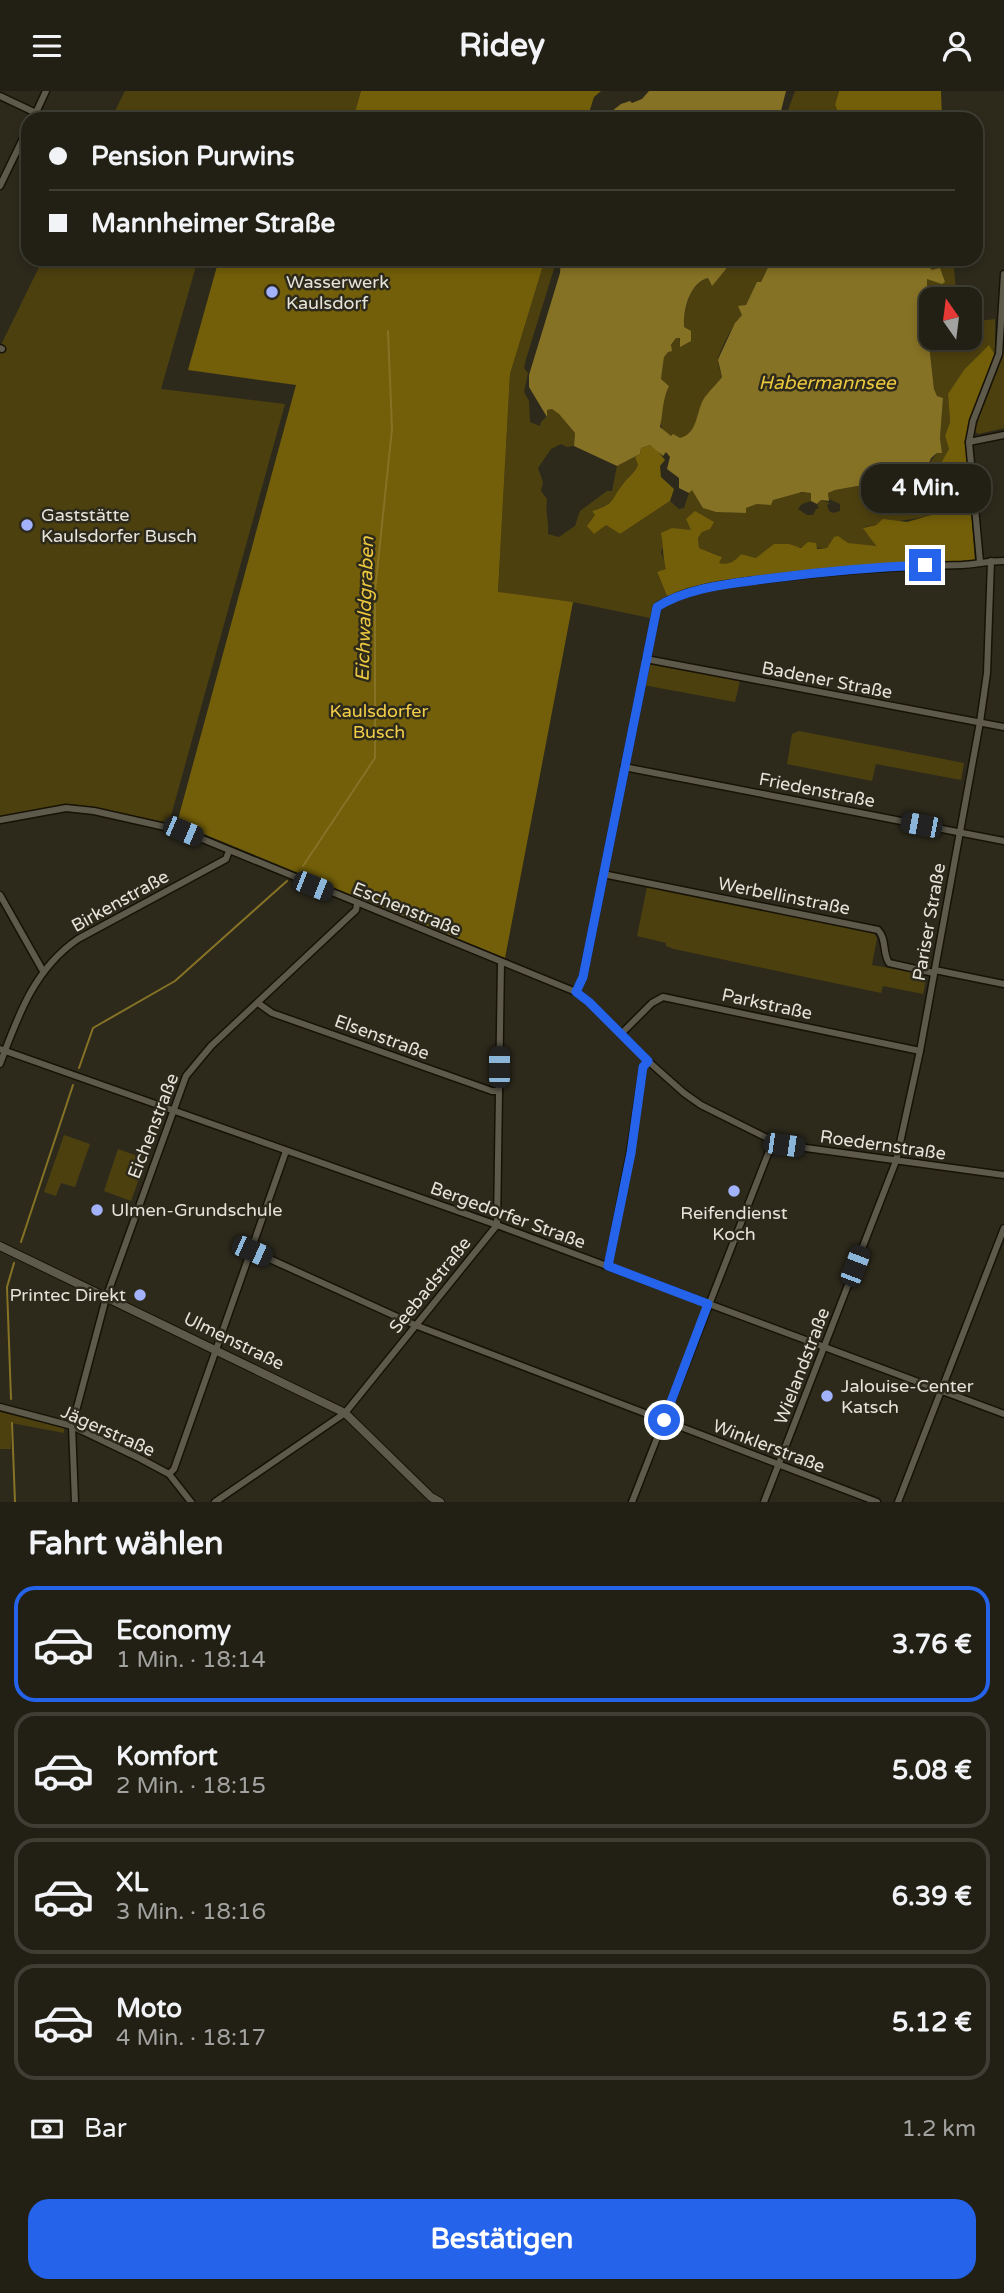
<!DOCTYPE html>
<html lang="de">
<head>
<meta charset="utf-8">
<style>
  :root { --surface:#222015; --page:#2a281e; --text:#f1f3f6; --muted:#a2a3a0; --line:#3f3e34; --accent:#2563eb }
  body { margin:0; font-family:"Varela Round",sans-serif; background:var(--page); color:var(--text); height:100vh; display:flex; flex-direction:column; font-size:26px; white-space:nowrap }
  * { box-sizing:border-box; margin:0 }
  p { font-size:23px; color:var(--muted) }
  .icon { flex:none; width:38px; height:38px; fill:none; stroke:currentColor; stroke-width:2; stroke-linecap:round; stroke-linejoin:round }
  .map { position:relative; height:1411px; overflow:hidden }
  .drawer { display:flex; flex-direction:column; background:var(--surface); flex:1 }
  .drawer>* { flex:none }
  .top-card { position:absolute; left:21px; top:21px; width:962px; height:154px; border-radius:21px; box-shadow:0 4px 10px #0003,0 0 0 2px var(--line); display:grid; align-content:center; height:154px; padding:0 28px; background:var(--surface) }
  .needle { width:46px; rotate:346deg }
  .controls { position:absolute; left:919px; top:196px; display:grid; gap:14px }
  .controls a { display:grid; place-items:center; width:63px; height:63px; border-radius:14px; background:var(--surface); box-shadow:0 4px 10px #0003,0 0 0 2px var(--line); font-size:35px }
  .end { position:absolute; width:32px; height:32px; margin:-16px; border:9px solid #2563eb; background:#fff; box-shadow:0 0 0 4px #fff }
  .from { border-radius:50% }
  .bubble { position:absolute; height:49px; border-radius:21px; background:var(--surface); box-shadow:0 4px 10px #0003,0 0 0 2px var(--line); font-size:23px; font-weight:800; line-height:49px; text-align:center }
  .car { position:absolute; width:21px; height:42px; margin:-21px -10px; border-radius:9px; box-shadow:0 0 5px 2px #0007; background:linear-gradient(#222 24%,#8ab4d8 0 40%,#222 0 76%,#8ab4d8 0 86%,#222 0) }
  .top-card b { display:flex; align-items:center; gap:24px; height:66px; font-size:26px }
  .top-card b+b { border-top:2px solid var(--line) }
  .top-card i { width:18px; height:18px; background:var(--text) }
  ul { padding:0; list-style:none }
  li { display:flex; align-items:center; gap:21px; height:116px; margin:0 14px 10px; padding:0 14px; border:4px solid var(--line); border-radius:21px }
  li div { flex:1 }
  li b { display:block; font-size:26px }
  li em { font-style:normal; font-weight:800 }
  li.current { border-color:var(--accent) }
  li>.icon { width:63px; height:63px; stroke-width:1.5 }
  h2 { padding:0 28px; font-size:32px; line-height:84px }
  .pay { display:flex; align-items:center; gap:18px; height:77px; padding:0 28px; font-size:26px }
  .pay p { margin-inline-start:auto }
  .cta { display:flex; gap:14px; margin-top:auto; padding:14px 28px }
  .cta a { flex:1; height:80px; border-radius:21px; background:var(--accent); color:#fff; font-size:28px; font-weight:800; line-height:80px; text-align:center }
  header { display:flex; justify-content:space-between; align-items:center; height:91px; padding:0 28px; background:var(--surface); font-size:32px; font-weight:800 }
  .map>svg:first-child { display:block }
  .green { fill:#4d400f }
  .forest { fill:#735f09 }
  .water { fill:#867225 }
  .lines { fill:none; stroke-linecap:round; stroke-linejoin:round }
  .stream { stroke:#867225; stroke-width:2 }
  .minor-casing { stroke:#161206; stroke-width:9 }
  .tertiary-casing { stroke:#161206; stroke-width:10 }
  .minor { stroke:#5e5a4b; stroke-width:6 }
  .tertiary { stroke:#5e5a4b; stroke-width:8 }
  .route { stroke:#2563eb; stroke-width:9 }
  .poi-dot { fill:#a2b2fd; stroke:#2d2a1c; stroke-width:2.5 }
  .labels { text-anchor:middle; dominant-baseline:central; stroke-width:5; stroke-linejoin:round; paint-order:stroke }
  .poi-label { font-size:18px; fill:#e5e3da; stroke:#2d2a1c; text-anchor:start }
  .street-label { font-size:18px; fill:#e5e3da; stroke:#2d2a1c }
  .park-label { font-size:18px; fill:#f2ce48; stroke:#2d2a1c }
  .water-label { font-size:19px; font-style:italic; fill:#ebc740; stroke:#2d2a1c }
</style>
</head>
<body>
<header><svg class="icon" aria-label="menu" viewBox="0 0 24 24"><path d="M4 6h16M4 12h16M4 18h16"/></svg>Ridey<svg class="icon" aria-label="person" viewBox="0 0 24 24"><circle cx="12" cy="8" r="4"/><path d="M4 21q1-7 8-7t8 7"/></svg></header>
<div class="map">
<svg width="1004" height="1411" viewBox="0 0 1004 1411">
  <rect width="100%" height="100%" fill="#2d2a1c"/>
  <g class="green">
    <path d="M125 0H361L353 28H111Z"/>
    <path d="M795 0H839L835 14 841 28H806L797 21 795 28H788L787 22Z"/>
    <path d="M43 168H198L161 298 285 313 169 732 72 713 0 726V256Z"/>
    <path d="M545 168H557L526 268 524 277 528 282 524 301 529 310 530 331 540 335 541 331 547 325V319L552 318 559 323 575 342 574 355 567 356 561 353 551 358 538 377 543 391 541 400 547 408C545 421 549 430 548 443L559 446 575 435 580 420 607 400H612L617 375 635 366 638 374C634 382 628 386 623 393 609 411 616 411 592 420L606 434 620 443 670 410 679 418 684 417 689 402 692 398C703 420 724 422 746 422V417L757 413H771L773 409C785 405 798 400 811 402V410L802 413 798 418 807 424H813L816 418 819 417 817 414 821 409 830 412 827 414 829 420 833 422 840 420V413L829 408 828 402 835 399 920 384 937 362H942L940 347 943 307 937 305 934 298 927 235V188L932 179 924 171V168H953L957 208H931V247H970V231L995 228V264L989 255 948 303 950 331 945 345 949 358 934 384 912 398 933 411 931 424C908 430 887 431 864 436L876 456 848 452 834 446 827 457 794 456 756 467 741 463C734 471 729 474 718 472L721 465 699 457 698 447 702 441 672 437 661 461 667 478 657 482 667 505 656 511 650 527 573 511 498 502 510 283Z"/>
    <path d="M727 168H772L761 191 757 192 746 214 742 215V224C735 231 719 259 718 269 718 274 721 282 722 286L703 310 694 336 685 347C651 349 659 317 669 295L661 288 664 266 676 247H680L679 253C685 233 683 195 708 187L711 194 726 178Z"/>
    <path d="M1004 244V337L979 343 975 341 980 322 1002 267Z"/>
    <path d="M648 573 740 590 735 611 643 594Z"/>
    <path d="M799 640 964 672 961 689 876 673 872 690 787 673 792 643Z"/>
    <path d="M647 796 874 842 877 847 872 874 922 883 926 889 923 903 883 895 881 902 674 858 666 855V852L637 845Z"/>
    <path d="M64 1044 90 1053 75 1096 61 1092 56 1105 44 1101Z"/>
    <path d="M118 1058 146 1068 131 1110 104 1100Z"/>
    <path d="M0 1319 64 1336V1342L11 1332V1358H0Z"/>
  </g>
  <g class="forest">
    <path d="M361 0H601L594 6 587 28H353Z"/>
    <path d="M839 0H941L942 28H841L835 14Z"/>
    <path d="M219 168H545L510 283 498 501 573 511 505 867 177 732 296 294 188 279Z"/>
    <path d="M989 254 995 264 969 332 966 354 975 470C873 472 766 478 667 505L657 481 666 478C662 463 664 456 661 442L672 437 691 439 686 428 695 420 714 431 710 438 702 441 698 447 699 457 722 466 719 472C729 474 734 471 741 463L756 467 774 453H789L801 457 808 451 816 452 817 458 827 457 834 446 838 445 848 452 876 455 863 437 876 434 883 428 907 431 931 424 933 411 912 398 920 384H934L949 358 945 345 950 331 948 303 964 279Z"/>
    <path d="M650 354 655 357 665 369 660 375 661 386 674 398 670 410 620 443 606 434 594 443 587 435 595 424 592 420C616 412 609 411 623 393 628 386 634 383 638 374L635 366 640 363 641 357Z"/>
  </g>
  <g class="water">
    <path d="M649 0H786L779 28H602L621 13 630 10 632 12 642 8Z"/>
    <path d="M561 168H727L726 178 712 195 708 187C689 192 683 220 684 236L691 240V250L680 256V247H676L671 254 672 260 668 261 664 266 661 288 669 295C662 309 663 323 660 336L671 345 673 343 680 347C697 343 696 323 703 309 708 301 716 294 722 286L718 269 720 264 735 232 742 224 738 215 746 214 757 191H761L772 168H924V171L932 179 940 177 945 191 942 193 927 188V235L934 298 937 305 943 307 940 347 942 362H937L931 367 925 382 920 384 835 399 828 402 829 410 821 409 817 413 811 410V402L802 401 773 409 771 414 757 413 746 417V422L716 421 703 417 692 399 689 402 679 397V387L667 378 670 366 666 361 663 365 650 354 641 357 640 363 617 375 574 355 575 342 559 323 552 318 547 319V326L529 296V284L560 182Z"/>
  </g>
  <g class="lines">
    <g class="stream">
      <path d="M303 775 375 667V500L392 338 388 240"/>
      <path d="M79 977 93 937 175 890 287 790"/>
      <path d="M21 1151 73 994"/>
      <path d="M11 1308 7 1196 14 1172"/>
      <path d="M12 1332 15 1411"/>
    </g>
    <g class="minor-casing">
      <g id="minor">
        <path d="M0 5 36 22"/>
        <path d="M33 28 46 0"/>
        <path d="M0 95 28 37"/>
        <path d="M0 257 2 258"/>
        <path d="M969 351 1004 344"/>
        <path d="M980 471 969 351 973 330 999 263 1004 183"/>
        <path d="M646 568 1004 636"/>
        <path d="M624 676 1004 750"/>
        <path d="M0 729 66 717 94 720 183 740 576 901 589 911 648 970 684 1002 701 1014 773 1050 784 1054 1004 1084"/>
        <path d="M603 783 878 839C887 848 882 861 889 872L934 882"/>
        <path d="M0 804 43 880"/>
        <path d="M935 879 1004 893"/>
        <path d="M576 901 583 886 657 516C686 497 726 493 759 489 827 480 894 475 962 474 976 473 990 470 1004 470"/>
        <path d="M258 912 272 922 492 1000H499"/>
        <path d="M621 943 652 912 663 906 920 960"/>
        <path d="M0 958 497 1134 1004 1323"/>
        <path d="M0 973C18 925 34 878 78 848L226 768 229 760"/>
        <path d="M252 1160 415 1234 877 1411"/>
        <path d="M608 1175 630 1062 643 976 648 970"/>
        <path d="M0 1316 72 1335 141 1368 169 1383 191 1411"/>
        <path d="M169 1383 174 1378 286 1060"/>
        <path d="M75 1411 72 1335 106 1207 186 985 211 955 356 819 357 813"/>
        <path d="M215 1411 345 1322 497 1134 501 871"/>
        <path d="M632 1411 773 1050"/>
        <path d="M764 1411 896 1070 920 960 980 631 987 582 991 470"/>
        <path d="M898 1411 1004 1137"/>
      </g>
    </g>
    <g class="tertiary-casing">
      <path id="tertiary" d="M0 1155 345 1322 431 1406 440 1411"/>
    </g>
    <use href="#minor" class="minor"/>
    <use href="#tertiary" class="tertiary"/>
  </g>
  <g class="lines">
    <path class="route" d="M664 1329 708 1213 608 1175 631 1062 643 976 648 970 589 911 576 901 583 886 657 516C688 496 730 493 765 488 818 481 872 476 925 474"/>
  </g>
  <g class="poi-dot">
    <circle cx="272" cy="201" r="7"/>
    <circle cx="27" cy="434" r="7"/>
    <circle cx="734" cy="1100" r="7"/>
    <circle cx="97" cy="1119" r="7"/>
    <circle cx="140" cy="1204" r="7"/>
    <circle cx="827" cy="1305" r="7"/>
  </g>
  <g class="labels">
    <g class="poi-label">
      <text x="286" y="191">Wasserwerk<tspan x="286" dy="21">Kaulsdorf</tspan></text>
      <text x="41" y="424">Gaststätte<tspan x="41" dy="21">Kaulsdorfer Busch</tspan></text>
      <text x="111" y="1119">Ulmen-Grundschule</text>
      <text x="734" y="1122" text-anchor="middle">Reifendienst<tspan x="734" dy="21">Koch</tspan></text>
      <text x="126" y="1204" text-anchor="end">Printec Direkt</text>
      <text x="841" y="1295">Jalouise-Center<tspan x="841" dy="21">Katsch</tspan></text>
    </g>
    <g class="street-label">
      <text transform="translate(827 589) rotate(11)">Badener Straße</text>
      <text transform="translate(817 699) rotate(11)">Friedenstraße</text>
      <text transform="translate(784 805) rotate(11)">Werbellinstraße</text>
      <text transform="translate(120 810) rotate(-29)">Birkenstraße</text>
      <text transform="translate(407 818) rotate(22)">Eschenstraße</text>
      <text transform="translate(929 831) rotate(-80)">Pariser Straße</text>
      <text transform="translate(767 913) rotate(12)">Parkstraße</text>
      <text transform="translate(382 946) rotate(20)">Elsenstraße</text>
      <text transform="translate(153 1035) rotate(-69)">Eichenstraße</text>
      <text transform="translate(883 1054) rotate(8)">Roedernstraße</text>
      <text transform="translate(508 1124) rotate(20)">Bergedorfer Straße</text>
      <text transform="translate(430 1194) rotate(-51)">Seebadstraße</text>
      <text transform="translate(234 1250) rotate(26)">Ulmenstraße</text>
      <text transform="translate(802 1275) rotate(-69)">Wielandstraße</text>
      <text transform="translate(108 1340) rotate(24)">Jägerstraße</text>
      <text transform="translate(769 1355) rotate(21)">Winklerstraße</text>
    </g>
    <g class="park-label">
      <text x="379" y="620">Kaulsdorfer<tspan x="379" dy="21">Busch</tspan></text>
    </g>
    <g class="water-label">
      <text x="827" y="292">Habermannsee</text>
      <text transform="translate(365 518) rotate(-88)">Eichwaldgraben</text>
    </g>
  </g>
</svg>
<div class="controls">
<a><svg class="needle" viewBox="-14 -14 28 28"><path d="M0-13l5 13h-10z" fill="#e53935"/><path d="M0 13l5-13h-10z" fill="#a2a3a0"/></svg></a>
</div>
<i class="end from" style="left:664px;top:1329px"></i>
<i class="end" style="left:925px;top:474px"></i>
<div class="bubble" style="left:861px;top:373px;width:130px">4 Min.</div>
<i class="car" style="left:921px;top:734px;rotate:281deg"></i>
<i class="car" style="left:183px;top:740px;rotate:113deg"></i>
<i class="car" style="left:313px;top:795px;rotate:112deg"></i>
<i class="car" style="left:499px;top:976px;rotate:0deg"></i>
<i class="car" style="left:784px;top:1054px;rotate:98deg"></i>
<i class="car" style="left:252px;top:1160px;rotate:114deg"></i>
<i class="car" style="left:855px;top:1175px;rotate:21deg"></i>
<div class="top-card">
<b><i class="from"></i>Pension Purwins</b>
<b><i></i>Mannheimer Straße</b>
</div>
</div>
<section class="drawer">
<h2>Fahrt wählen</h2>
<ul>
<li class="current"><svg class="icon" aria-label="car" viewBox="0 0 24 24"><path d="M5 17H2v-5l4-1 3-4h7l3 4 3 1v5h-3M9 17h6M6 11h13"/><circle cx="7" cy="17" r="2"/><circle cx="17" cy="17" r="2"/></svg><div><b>Economy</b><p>1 Min. · 18:14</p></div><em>3.76 €</em></li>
<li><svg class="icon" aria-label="car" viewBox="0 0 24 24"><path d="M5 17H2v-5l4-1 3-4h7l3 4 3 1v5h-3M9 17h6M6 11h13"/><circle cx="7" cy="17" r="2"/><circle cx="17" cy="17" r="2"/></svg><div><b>Komfort</b><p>2 Min. · 18:15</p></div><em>5.08 €</em></li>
<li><svg class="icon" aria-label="car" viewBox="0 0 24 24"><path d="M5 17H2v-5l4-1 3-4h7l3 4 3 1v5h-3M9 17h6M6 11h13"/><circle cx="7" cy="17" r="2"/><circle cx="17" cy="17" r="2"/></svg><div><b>XL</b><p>3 Min. · 18:16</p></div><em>6.39 €</em></li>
<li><svg class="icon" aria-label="car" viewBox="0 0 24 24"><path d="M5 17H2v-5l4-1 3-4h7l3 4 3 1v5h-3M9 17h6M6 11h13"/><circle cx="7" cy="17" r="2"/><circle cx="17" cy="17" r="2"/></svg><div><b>Moto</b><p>4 Min. · 18:17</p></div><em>5.12 €</em></li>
</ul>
<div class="pay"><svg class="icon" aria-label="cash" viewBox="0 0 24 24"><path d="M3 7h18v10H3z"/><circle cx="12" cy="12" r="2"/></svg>Bar<p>1.2 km</p></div>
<div class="cta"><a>Bestätigen</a></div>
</section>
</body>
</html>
